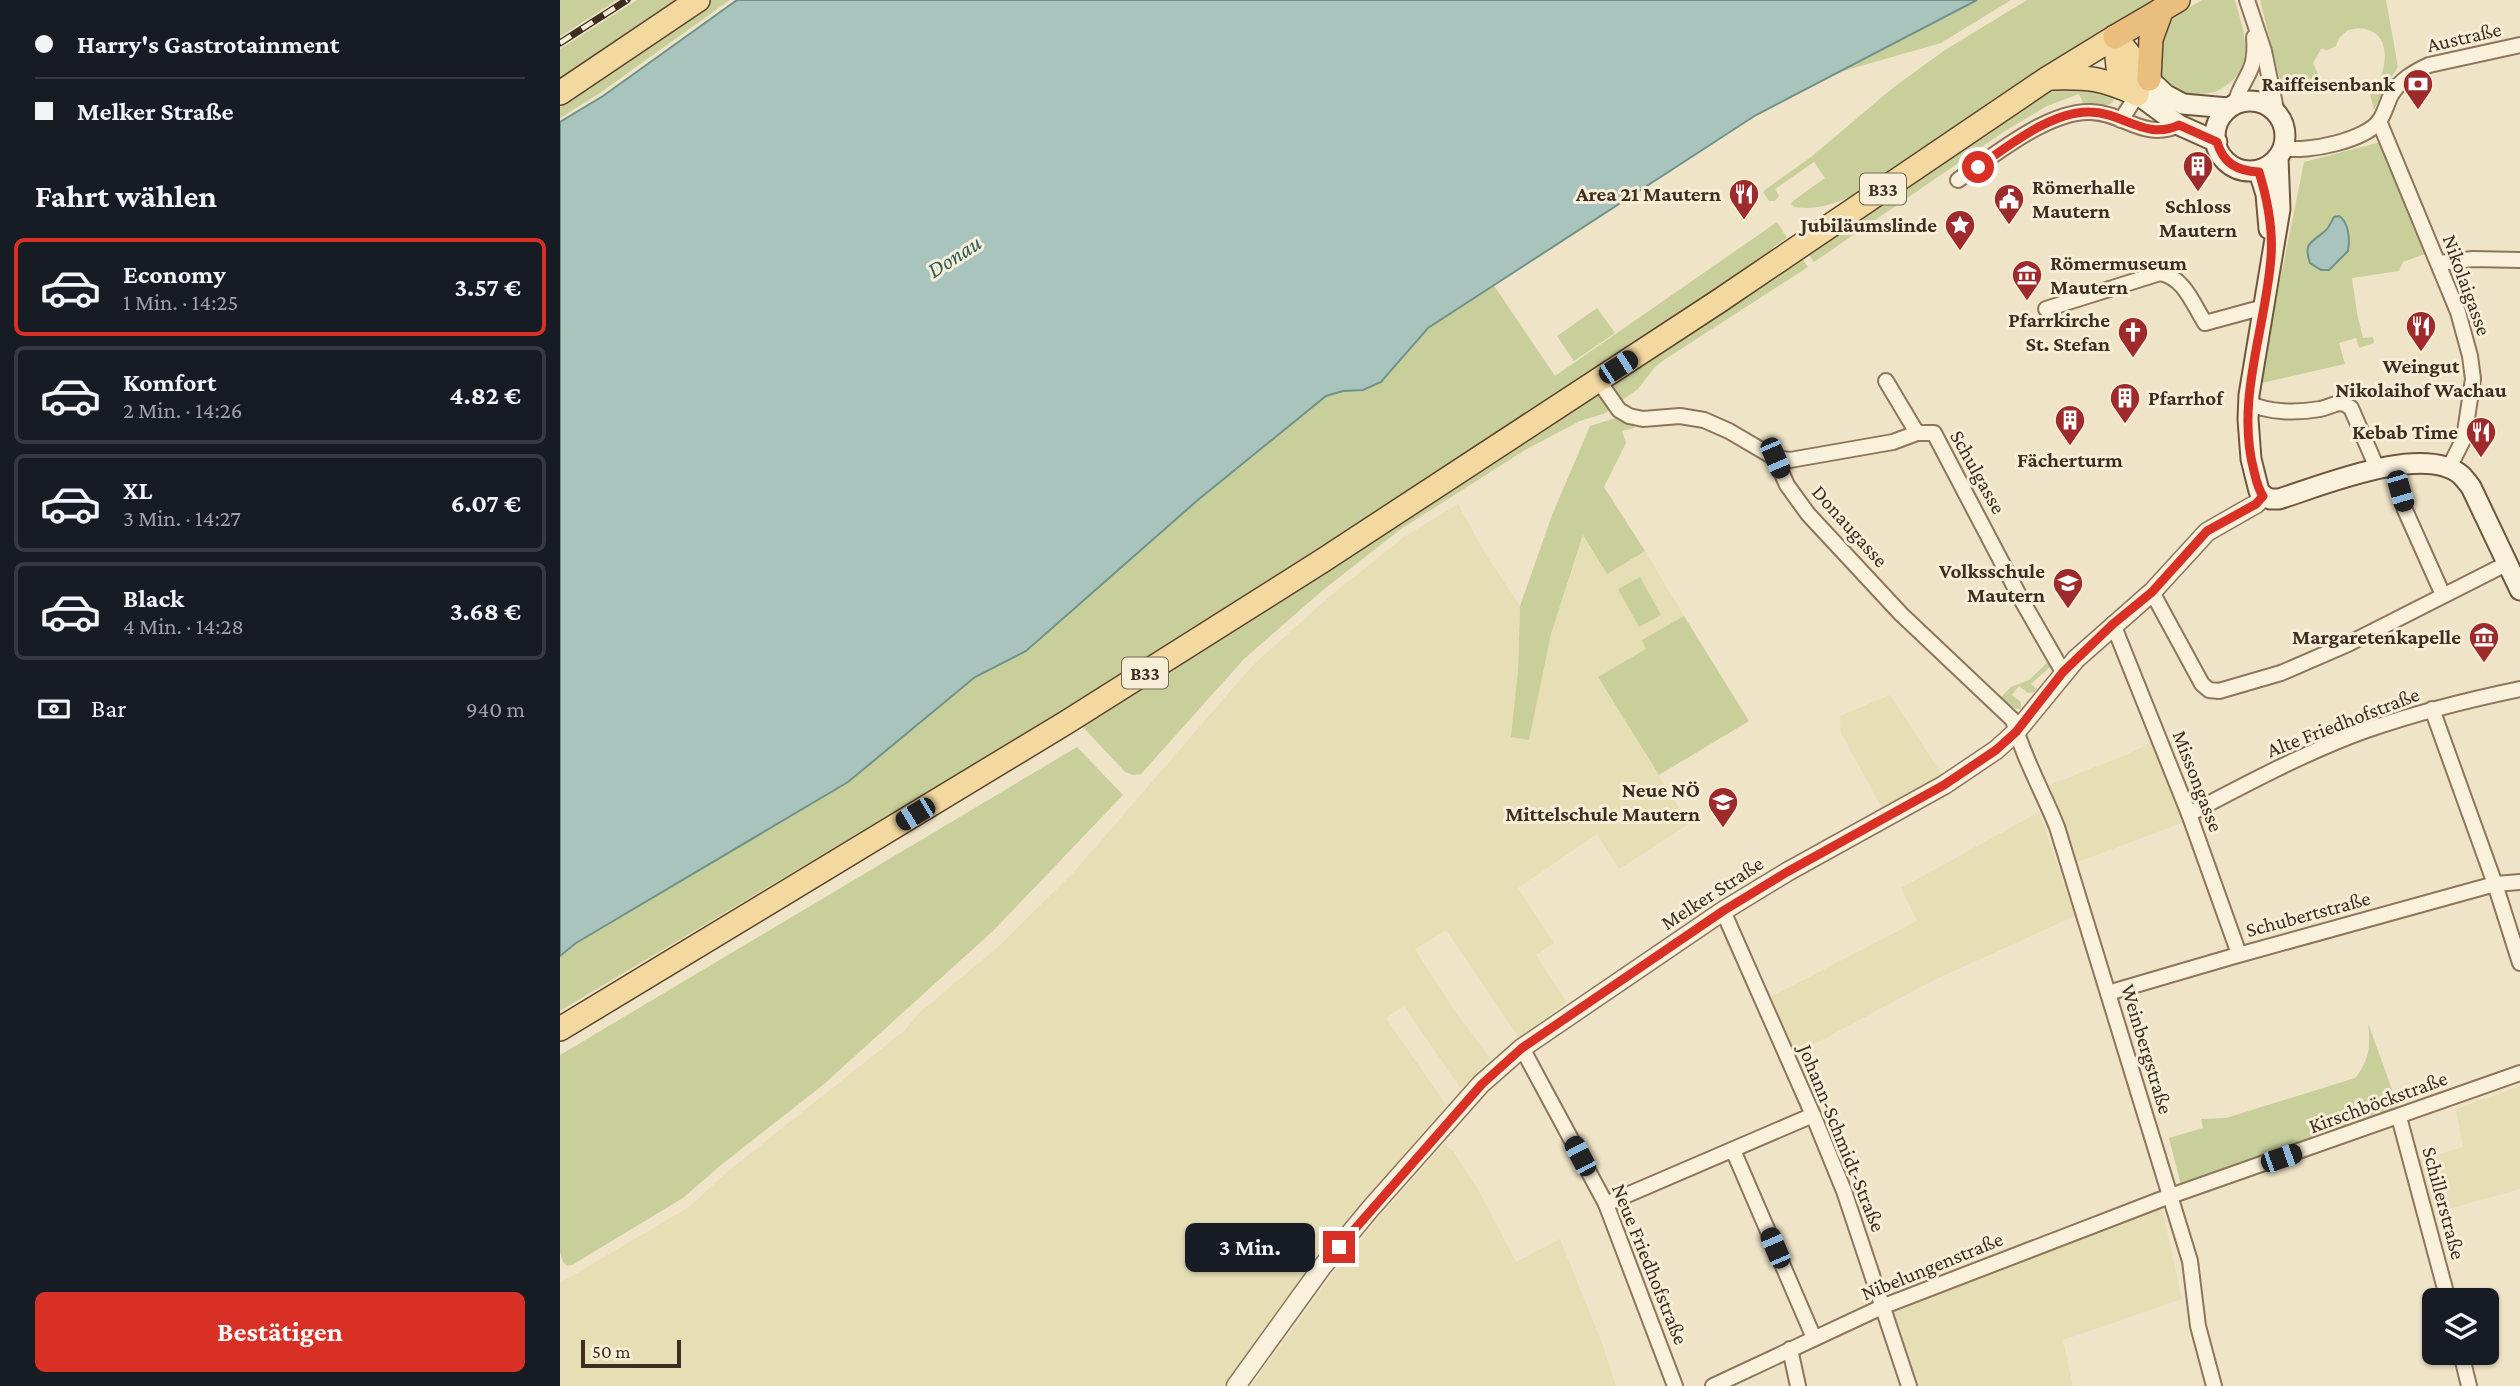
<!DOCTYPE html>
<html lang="de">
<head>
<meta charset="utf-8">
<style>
  :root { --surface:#171b24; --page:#20242c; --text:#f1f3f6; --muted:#9ea1a6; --line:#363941; --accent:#d93025 }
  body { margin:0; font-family:"Crimson Pro",serif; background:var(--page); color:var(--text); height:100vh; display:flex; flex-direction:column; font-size:26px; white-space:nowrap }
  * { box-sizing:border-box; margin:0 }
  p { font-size:23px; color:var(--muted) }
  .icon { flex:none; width:38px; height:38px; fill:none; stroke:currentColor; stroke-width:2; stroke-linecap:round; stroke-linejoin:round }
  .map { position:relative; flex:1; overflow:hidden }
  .panel { display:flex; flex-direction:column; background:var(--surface); width:560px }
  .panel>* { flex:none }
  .hud { display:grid; align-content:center; height:154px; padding:0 35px; background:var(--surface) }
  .controls { position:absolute; left:1862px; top:1288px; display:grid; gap:14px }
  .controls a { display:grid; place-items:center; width:77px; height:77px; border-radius:10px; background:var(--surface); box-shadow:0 2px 5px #0004; font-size:35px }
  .scale { position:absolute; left:21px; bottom:18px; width:100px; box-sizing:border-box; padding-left:7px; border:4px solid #3d2e20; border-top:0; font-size:19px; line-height:24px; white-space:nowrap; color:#3d2e20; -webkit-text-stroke:5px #f7eed8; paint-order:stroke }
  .end { position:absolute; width:32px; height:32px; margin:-16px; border:9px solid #d93025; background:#fff; box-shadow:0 0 0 4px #fff }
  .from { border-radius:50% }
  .bubble { position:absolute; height:49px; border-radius:10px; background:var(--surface); box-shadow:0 2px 5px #0004; font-size:23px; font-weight:700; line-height:49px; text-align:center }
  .car { position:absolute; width:21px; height:42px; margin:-21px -10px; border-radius:9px; box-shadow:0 0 5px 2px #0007; background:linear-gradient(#222 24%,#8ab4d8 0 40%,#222 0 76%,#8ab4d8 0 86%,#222 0) }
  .hud b { display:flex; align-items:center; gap:24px; height:66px; font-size:26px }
  .hud b+b { border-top:2px solid var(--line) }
  .hud i { width:18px; height:18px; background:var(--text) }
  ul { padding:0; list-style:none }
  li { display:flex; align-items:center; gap:21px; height:98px; margin:0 14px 10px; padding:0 21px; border:4px solid var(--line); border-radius:10px }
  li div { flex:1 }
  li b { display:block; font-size:26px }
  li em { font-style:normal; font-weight:700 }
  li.selected { border-color:var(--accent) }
  li>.icon { width:63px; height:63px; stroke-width:1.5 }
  h2 { padding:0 35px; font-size:32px; line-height:84px }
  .pay { display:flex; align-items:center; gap:18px; height:77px; padding:0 35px; font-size:26px }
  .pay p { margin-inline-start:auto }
  .primary-button { display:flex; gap:14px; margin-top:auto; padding:14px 35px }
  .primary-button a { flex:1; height:80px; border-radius:10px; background:var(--accent); color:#fff; font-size:28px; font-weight:700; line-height:80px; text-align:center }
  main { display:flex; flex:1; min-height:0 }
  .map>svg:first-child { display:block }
  .farmland { fill:#e6deb5 }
  .green { fill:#c9cf9b }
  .water { fill:#a9c4bc; stroke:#6f938a; stroke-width:2 }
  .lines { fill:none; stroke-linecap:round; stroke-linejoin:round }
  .minor-casing { stroke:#8d765c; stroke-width:18 }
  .tertiary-casing { stroke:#8d765c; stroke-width:21 }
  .secondary-casing { stroke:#6f573f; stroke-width:23 }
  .primary-casing { stroke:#5b4430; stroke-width:26 }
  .trunk-casing { stroke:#5b4430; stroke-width:26 }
  .minor { stroke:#faf1dc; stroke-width:14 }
  .tertiary { stroke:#faf1dc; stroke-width:18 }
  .secondary { stroke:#faf1dc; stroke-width:19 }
  .primary { stroke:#f3d9a0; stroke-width:23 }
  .trunk { stroke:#eabe7c; stroke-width:23 }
  .rail-casing { stroke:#3d2e20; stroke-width:7 }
  .rail { stroke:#f7eed8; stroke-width:4.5; stroke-dasharray:13; stroke-linecap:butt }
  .route { stroke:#d93025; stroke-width:9 }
  .labels { text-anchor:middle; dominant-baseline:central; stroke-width:6; stroke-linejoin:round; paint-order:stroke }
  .shield { fill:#f7eed8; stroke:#756857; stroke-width:2 }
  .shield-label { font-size:19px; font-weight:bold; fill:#3d2e20 }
  .street-label { font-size:21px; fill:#3d2e20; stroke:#f7eed8 }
  .poi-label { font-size:21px; font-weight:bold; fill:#3d2e20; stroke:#f7eed8; text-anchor:end }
  .water-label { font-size:23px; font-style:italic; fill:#2f5d5a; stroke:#f7eed8 }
</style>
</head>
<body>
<main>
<section class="panel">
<div class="hud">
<b><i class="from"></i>Harry's Gastrotainment</b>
<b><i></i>Melker Straße</b>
</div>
<h2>Fahrt wählen</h2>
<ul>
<li class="selected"><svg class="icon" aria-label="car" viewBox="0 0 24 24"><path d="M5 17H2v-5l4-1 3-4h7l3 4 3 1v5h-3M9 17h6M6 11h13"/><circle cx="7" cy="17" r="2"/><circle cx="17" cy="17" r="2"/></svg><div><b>Economy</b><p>1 Min. · 14:25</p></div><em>3.57 €</em></li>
<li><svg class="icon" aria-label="car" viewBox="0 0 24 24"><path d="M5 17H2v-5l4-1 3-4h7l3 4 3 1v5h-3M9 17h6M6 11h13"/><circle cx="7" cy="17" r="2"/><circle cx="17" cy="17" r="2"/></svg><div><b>Komfort</b><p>2 Min. · 14:26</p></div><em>4.82 €</em></li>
<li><svg class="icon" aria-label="car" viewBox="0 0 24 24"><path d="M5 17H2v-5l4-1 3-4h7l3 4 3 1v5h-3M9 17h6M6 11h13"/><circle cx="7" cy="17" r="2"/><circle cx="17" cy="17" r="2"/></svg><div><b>XL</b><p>3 Min. · 14:27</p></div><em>6.07 €</em></li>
<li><svg class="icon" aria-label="car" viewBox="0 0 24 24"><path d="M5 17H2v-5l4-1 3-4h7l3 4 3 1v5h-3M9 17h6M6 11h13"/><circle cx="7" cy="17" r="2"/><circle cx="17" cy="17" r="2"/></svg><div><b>Black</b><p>4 Min. · 14:28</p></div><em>3.68 €</em></li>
</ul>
<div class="pay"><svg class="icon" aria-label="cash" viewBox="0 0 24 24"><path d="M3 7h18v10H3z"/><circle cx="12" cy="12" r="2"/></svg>Bar<p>940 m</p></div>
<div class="primary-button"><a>Bestätigen</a></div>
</section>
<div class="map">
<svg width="1960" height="1386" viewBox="0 0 1960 1386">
  <rect width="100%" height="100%" fill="#f0e4c8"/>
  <g class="farmland">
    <path d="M898 504 925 553 960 606 958 671 969 740 991 634 1024 534 1047 573 1085 551 1124 616 1082 640 1087 649 1038 677 1129 824 1059 869 1037 834 958 888 994 943 976 955 1007 1002 959 1038 886 930 855 949 894 1010 931 1059 901 1089 844 1006 826 1018 886 1105 755 1259 663 1386H0V1283L129 1207 167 1172 345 1030 359 1013 439 946 513 873 692 666 769 597 845 536Z"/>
    <path d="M1330 695 1382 775 1322 808 1281 733 1280 716Z"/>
    <path d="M1594 741 1624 822 1515 863 1487 786 1571 753Z"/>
    <path d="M1479 812 1515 916 1372 981 1234 1055 1211 997 1357 921 1341 888Z"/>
    <path d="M1960 1086V1189L1874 1213 1860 1160 1903 1147 1896 1109Z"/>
    <path d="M884 1144 893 1151 919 1191 956 1262 1000 1239 1042 1343 1056 1386H691L770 1278 819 1217Z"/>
    <path d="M1602 1208 1622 1299 1503 1340 1513 1386H1358L1333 1311Z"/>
  </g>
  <g class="green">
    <path d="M0 0H57L0 37Z"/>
    <path d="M77 0H127L0 85V49Z"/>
    <path d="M149 0H170L40 93 0 118V100Z"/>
    <path d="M1417 0H1451L1381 43 1276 73Z"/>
    <path d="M1467 0H1593L1480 69 1310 187C1286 199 1262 212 1234 207L1231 204 1233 201 1265 178 1254 162 1215 189 1219 196 1215 201H1209L1203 192 1206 189 1251 157 1334 87 1385 50Z"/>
    <path d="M1642 0H1675C1682 26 1695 58 1673 80 1662 91 1651 94 1637 94L1635 100 1624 98 1597 77 1593 63 1610 19Z"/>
    <path d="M1700 0H1826L1838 67 1825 87 1814 110 1810 94C1826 78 1835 35 1805 29 1800 28 1793 29 1788 30L1779 38 1776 46 1768 50 1761 49 1753 63 1760 79 1756 94 1738 88 1723 92Z"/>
    <path d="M1519 83 1556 96 1552 103 1542 107 1523 103 1519 94 1487 106 1445 131 1254 262 1247 252 1487 92Z"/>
    <path d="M1821 142 1865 254 1843 262 1839 271 1792 278 1797 313 1803 338 1813 337 1814 343 1799 348 1796 338 1779 343 1785 364 1702 383 1701 376 1744 162Z"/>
    <path d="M1217 222 1227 238 1215 246 1205 257 1004 391 503 711 0 1011V956L16 943 288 782 415 677 466 651 639 499 767 396 783 391 803 390 837 365 868 328 933 284 995 376Z"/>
    <path d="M1241 257 1248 267 1104 360 1095 367 1078 389 1061 401 1053 389 1055 382Z"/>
    <path d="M1037 308 1055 333 1014 361 997 336Z"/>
    <path d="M1033 394H1039L1049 409 1046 413 1020 421 965 450 841 529 763 590 684 659 581 774 573 775 565 772 522 726 751 580Z"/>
    <path d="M1055 418 1075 425 1074 428 1062 431 1066 443 1044 487 1085 551 1047 574 1023 535 991 634 969 740 951 737 958 671 960 606 992 515 1030 426Z"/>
    <path d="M1080 577 1101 615 1079 627 1058 589Z"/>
    <path d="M1124 616 1189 721 1099 775 1038 677 1086 649 1082 640Z"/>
    <path d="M1490 660 1491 666 1471 684 1477 689 1474 692 1468 693 1459 686 1452 695 1461 702V709H1456L1440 698 1451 687 1469 680Z"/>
    <path d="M517 747 563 795 434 930 263 1085 161 1165 123 1198 12 1265 7 1266 3 1262 0 1252V1055Z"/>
    <path d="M1808 1023 1840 1112 1622 1189 1609 1138 1643 1128 1641 1119 1666 1118 1795 1078C1809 1062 1811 1044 1808 1023Z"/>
  </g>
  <g class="water">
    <path d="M177 0H1417L1196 115 868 328 821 382 803 390 783 391 766 396 639 499 466 651 415 677 288 782 16 943 0 956V122L43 96Z"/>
    <path d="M1779 216C1789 222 1790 240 1788 251L1769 270H1761L1750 263C1743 243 1751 243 1765 231 1769 228 1771 222 1774 217Z"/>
  </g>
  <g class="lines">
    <g class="minor-casing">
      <g id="minor">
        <path d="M1687 0 1704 51 1717 114"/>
        <path d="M1675 104C1683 74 1697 75 1694 37"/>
        <path d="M1561 120 1581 89"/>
        <path d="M1819 121 1898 312 1910 356 1913 379 1904 438 1889 468"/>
        <path d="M1724 148C1747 153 1807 140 1820 120 1825 112 1827 103 1831 95 1840 80 1854 72 1869 65L1960 45"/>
        <path d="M1398 180C1432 157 1488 110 1531 112 1564 113 1584 141 1619 125"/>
        <path d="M1879 263 1913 259 1960 260"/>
        <path d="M1486 309 1600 273C1624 277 1633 304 1645 323L1704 307"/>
        <path d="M1038 380 1059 410 1069 416 1083 419 1120 416 1144 420 1169 431 1215 458 1227 485 1248 514 1341 614 1453 720C1463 757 1483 792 1497 827L1630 1261 1638 1326 1654 1386"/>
        <path d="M1326 381 1357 433"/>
        <path d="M1689 403C1709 413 1737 413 1760 409 1767 408 1775 403 1781 403 1786 404 1788 406 1791 408L1817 468"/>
        <path d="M1215 458 1230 460 1333 442 1357 433H1374L1461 599 1503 672"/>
        <path d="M1832 464 1845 510 1883 595"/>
        <path d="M1592 592 1642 684 1649 690 1659 691 1721 673 1788 644 1946 564"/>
        <path d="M1553 624 1629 814 1679 954"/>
        <path d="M1872 709 1935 884 1960 963"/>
        <path d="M1629 814C1686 784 1744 753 1804 731 1855 713 1907 700 1960 689"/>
        <path d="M1163 911 1253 1115 1284 1191 1349 1386"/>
        <path d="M1548 993 1671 957 1935 884 1960 882"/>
        <path d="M962 1048 1046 1204 1115 1386"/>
        <path d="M1839 1117 1888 1300"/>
        <path d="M1173 1150 1254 1338"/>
        <path d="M1046 1204 1253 1115"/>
        <path d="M1230 1349 1238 1386"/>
        <path d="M1901 1353 1909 1386"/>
        <path d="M1153 1386 1324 1306 1602 1199 1960 1073"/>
      </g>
    </g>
    <g class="tertiary-casing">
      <path id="tertiary" d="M676 1386 762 1267 811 1208 921 1084 962 1048 1163 911 1227 872 1384 785 1436 750 1456 732 1516 659 1592 592 1647 532 1696 504 1704 496"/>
    </g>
    <g class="secondary-casing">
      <g id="secondary">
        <path d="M1589 79 1606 95 1623 104 1668 108"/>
        <path d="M1577 94 1619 125 1657 142"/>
        <circle cx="1690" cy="136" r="35"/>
        <path d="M1718 158 1720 209 1689 395 1688 419 1691 459 1699 491 1704 496 1710 499H1719C1761 486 1863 443 1901 475 1904 478 1908 483 1911 487L1960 590"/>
        <path d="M1699 172 1706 194 1709 229"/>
      </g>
    </g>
    <g class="primary-casing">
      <g id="primary">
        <path d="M1555 37 1558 67 1577 94"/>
        <path d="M1555 37 1589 79"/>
        <path d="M1491 78C1530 77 1541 78 1577 94"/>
        <path d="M0 93 138 0"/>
        <path d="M0 1029 507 722 762 561 1159 301 1488 78 1555 37"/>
      </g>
    </g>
    <g class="trunk-casing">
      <g id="trunk">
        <path d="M1555 37 1618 0"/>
        <path d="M1589 79 1591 39 1602 9"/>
      </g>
    </g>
    <use href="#minor" class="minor"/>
    <use href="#tertiary" class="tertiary"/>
    <use href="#secondary" class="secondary"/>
    <use href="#primary" class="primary"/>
    <use href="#trunk" class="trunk"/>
    <g class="rail-casing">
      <path id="rail" d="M0 43 67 0"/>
    </g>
    <use href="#rail" class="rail"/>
  </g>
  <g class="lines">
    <path class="route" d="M779 1247 922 1084 962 1048 1163 911 1227 872 1384 785 1436 750 1456 732 1503 672 1553 624 1592 592 1647 531 1696 504 1703 496C1698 489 1696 480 1694 471 1675 400 1706 328 1711 257 1713 230 1707 198 1699 172 1677 171 1663 163 1657 142L1619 125C1586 141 1562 112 1530 112 1492 111 1448 146 1418 167"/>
  </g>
  <defs>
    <g id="bank-pin" transform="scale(1.575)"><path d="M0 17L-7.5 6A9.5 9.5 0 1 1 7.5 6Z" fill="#9e2a2b" stroke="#f7eed8"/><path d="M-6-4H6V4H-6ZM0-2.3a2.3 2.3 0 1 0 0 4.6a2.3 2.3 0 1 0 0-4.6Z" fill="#fff"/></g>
    <g id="building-pin" transform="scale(1.575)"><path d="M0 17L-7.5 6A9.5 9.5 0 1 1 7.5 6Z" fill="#9e2a2b" stroke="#f7eed8"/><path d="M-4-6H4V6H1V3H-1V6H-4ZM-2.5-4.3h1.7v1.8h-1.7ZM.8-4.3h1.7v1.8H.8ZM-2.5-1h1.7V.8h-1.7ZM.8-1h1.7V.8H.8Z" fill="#fff"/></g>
    <g id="restaurant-pin" transform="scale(1.575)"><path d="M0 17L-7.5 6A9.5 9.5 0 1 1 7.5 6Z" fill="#9e2a2b" stroke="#f7eed8"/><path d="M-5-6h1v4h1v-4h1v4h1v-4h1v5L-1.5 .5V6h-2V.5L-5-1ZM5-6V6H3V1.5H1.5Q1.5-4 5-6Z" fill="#fff"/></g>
    <g id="civic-pin" transform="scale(1.575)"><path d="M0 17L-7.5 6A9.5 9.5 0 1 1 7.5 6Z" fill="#9e2a2b" stroke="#f7eed8"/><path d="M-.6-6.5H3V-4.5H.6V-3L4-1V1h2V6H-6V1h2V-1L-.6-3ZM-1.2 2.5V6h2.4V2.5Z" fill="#fff"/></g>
    <g id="sight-pin" transform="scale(1.575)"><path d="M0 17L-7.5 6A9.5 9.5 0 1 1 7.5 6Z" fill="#9e2a2b" stroke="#f7eed8"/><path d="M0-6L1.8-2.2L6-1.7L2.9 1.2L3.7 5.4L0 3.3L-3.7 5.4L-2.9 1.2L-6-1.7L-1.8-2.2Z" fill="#fff"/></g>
    <g id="museum-pin" transform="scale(1.575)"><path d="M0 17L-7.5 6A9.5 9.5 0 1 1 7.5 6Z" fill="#9e2a2b" stroke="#f7eed8"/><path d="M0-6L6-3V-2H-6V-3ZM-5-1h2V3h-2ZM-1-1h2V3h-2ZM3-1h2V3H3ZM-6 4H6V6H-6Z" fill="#fff"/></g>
    <g id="church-pin" transform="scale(1.575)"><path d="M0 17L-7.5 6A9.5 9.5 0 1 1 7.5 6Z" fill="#9e2a2b" stroke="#f7eed8"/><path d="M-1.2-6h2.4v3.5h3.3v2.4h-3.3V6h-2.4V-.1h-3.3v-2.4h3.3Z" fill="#fff"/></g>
    <g id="school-pin" transform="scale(1.575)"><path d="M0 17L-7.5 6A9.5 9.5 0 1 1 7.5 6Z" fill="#9e2a2b" stroke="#f7eed8"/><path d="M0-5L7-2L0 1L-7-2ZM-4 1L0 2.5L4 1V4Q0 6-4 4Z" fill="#fff"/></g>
  </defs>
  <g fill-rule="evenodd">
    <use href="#bank-pin" x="1858" y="84"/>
    <use href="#building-pin" x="1638" y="166"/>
    <use href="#restaurant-pin" x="1184" y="194"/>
    <use href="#civic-pin" x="1449" y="199"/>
    <use href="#sight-pin" x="1400" y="225"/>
    <use href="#museum-pin" x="1467" y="275"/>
    <use href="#restaurant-pin" x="1861" y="326"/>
    <use href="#church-pin" x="1573" y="332"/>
    <use href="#building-pin" x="1565" y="398"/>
    <use href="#building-pin" x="1510" y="420"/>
    <use href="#restaurant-pin" x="1921" y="432"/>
    <use href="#school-pin" x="1508" y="583"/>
    <use href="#museum-pin" x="1924" y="637"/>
    <use href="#school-pin" x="1163" y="802"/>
  </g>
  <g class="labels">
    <g class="shield">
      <rect x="1300" y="173.5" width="46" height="31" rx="5"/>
      <rect x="562" y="657.5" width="46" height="31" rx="5"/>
    </g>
    <g class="shield-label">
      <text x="1323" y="189">B33</text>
      <text x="585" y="673">B33</text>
    </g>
    <g class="street-label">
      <text transform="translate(1904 37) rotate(-13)">Austraße</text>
      <text transform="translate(1907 285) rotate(70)">Nikolaigasse</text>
      <text transform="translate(1418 472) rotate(61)">Schulgasse</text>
      <text transform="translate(1290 526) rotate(48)">Donaugasse</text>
      <text transform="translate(1783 722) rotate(-21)">Alte Friedhofstraße</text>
      <text transform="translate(1638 781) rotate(69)">Missongasse</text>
      <text transform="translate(1152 893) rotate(-33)">Melker Straße</text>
      <text transform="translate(1748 914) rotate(-15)">Schubertstraße</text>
      <text transform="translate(1587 1049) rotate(73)">Weinbergstraße</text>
      <text transform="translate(1818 1102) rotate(-20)">Kirschböckstraße</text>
      <text transform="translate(1282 1138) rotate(68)">Johann-Schmidt-Straße</text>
      <text transform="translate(1884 1203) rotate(75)">Schillerstraße</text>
      <text transform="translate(1090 1264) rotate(68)">Neue Friedhofstraße</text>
      <text transform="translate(1372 1266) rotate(-22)">Nibelungenstraße</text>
    </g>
    <g class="poi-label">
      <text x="1835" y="84">Raiffeisenbank</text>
      <text x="1472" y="187" text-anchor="start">Römerhalle<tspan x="1472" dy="24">Mautern</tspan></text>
      <text x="1161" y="194">Area 21 Mautern</text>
      <text x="1638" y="206" text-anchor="middle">Schloss<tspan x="1638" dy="24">Mautern</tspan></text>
      <text x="1377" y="225">Jubiläumslinde</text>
      <text x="1490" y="263" text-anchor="start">Römermuseum<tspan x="1490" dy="24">Mautern</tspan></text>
      <text x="1550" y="320">Pfarrkirche<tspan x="1550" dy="24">St. Stefan</tspan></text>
      <text x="1861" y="366" text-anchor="middle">Weingut<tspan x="1861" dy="24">Nikolaihof Wachau</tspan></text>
      <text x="1588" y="398" text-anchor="start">Pfarrhof</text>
      <text x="1898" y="432">Kebab Time</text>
      <text x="1510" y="460" text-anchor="middle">Fächerturm</text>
      <text x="1485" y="571">Volksschule<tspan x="1485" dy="24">Mautern</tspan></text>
      <text x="1901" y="637">Margaretenkapelle</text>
      <text x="1140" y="790">Neue NÖ<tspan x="1140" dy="24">Mittelschule Mautern</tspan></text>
    </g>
    <g class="water-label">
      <text transform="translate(394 256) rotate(-33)">Donau</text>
    </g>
  </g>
</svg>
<div class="controls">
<a><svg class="icon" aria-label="layers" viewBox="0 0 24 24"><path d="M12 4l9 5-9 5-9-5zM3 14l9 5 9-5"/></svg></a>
</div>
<div class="scale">50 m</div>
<i class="end from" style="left:1418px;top:167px"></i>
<i class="end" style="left:779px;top:1247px"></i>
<div class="bubble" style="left:625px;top:1223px;width:130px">3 Min.</div>
<i class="car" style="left:1058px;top:367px;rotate:57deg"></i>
<i class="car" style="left:1215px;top:458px;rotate:157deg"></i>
<i class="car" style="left:1840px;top:491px;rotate:164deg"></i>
<i class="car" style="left:355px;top:814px;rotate:239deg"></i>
<i class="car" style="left:1020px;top:1156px;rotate:332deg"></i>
<i class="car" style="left:1721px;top:1158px;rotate:71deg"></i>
<i class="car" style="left:1215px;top:1248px;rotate:337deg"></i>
</div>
</main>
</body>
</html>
